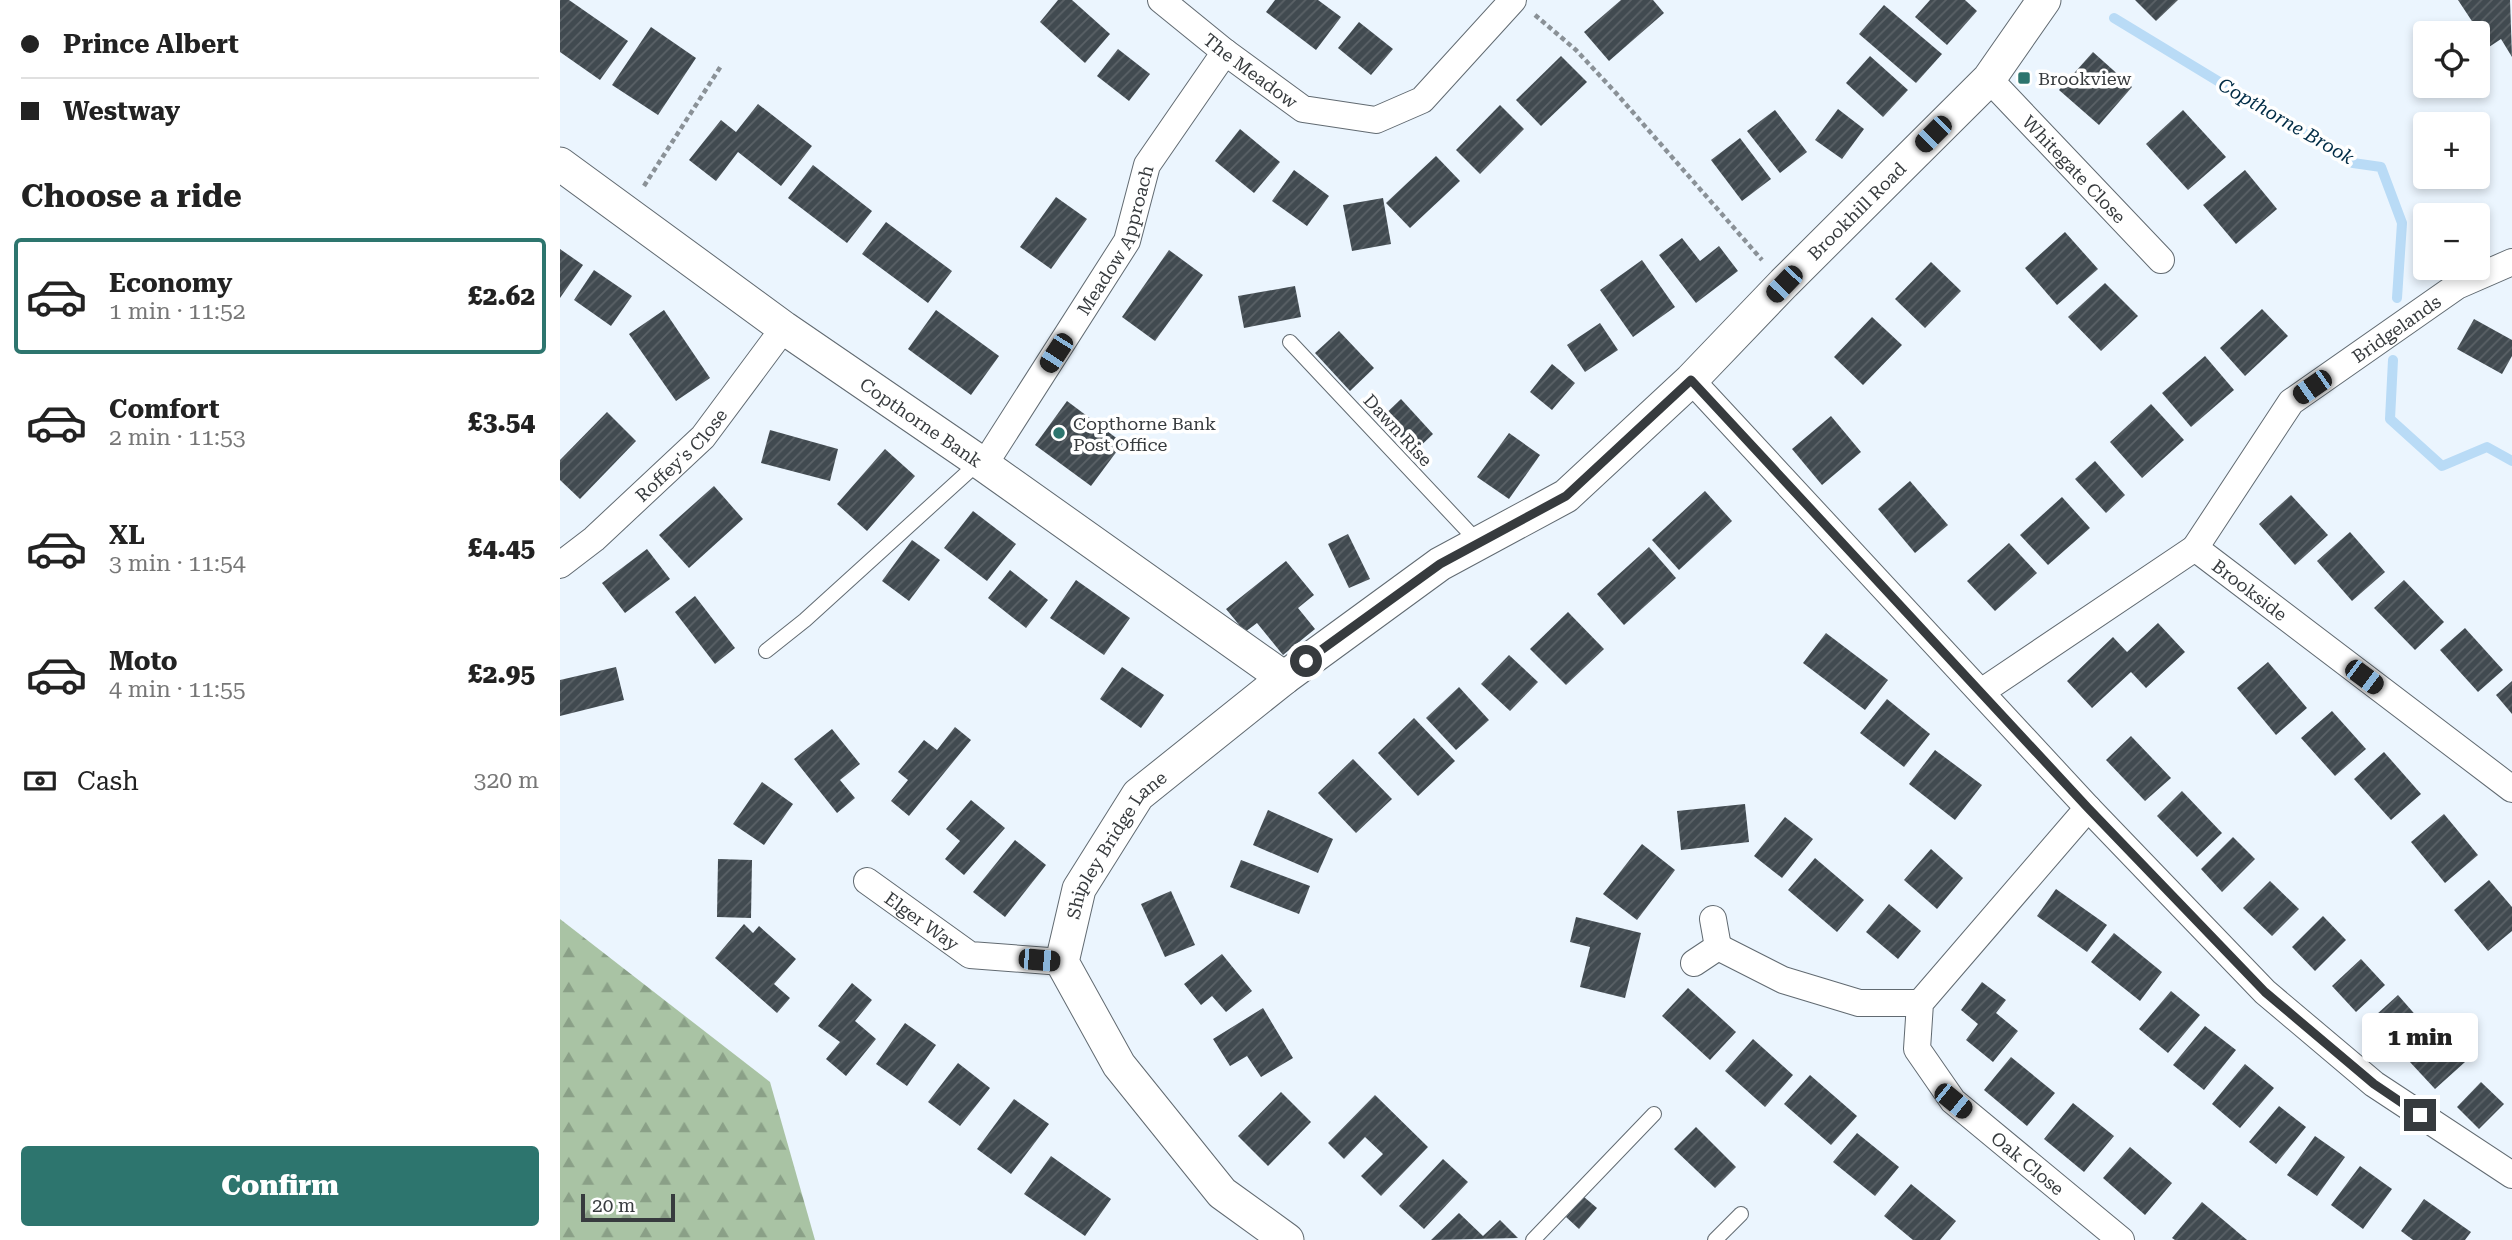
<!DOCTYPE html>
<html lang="en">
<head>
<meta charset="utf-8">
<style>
  :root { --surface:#fff; --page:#f6f6f6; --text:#222; --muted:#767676; --line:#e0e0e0; --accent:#2d756e }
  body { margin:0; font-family:"Roboto Serif",serif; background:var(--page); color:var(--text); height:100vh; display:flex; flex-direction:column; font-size:26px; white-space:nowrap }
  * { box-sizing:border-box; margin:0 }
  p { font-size:23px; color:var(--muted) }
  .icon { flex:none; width:38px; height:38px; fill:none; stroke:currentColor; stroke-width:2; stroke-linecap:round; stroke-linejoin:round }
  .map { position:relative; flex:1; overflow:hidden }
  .details { display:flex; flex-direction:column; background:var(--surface); width:560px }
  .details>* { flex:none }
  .top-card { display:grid; align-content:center; height:154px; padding:0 21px; background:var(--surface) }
  .controls { position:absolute; left:1853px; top:21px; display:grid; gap:14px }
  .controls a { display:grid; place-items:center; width:77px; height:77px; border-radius:7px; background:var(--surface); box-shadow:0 4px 10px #0003; font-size:35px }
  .scale { position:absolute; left:21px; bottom:18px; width:94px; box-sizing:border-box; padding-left:7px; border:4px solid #373b3e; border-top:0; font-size:19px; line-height:24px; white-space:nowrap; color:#373b3e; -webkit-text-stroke:5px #fff; paint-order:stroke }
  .end { position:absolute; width:32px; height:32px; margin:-16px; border:9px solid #373b3e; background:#fff; box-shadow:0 0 0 4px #fff }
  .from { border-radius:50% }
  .bubble { position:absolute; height:49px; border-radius:7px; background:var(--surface); box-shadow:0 4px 10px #0003; font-size:23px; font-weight:800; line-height:49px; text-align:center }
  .car { position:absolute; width:21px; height:42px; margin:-21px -10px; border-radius:9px; box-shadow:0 0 5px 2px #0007; background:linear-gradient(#222 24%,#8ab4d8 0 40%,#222 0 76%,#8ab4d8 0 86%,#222 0) }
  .top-card b { display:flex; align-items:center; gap:24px; height:66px; font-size:26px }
  .top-card b+b { border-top:2px solid var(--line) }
  .top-card i { width:18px; height:18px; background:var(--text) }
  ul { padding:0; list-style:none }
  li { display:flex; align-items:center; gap:21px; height:116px; margin:0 14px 10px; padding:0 7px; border:4px solid transparent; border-radius:7px }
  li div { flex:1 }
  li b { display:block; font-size:26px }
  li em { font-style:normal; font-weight:800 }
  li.current { border-color:var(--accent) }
  li>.icon { width:63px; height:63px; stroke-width:1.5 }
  h2 { padding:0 21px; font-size:32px; line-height:84px }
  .pay { display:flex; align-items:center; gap:18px; height:77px; padding:0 21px; font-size:26px }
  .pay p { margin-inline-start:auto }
  .primary-button { display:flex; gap:14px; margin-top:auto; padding:14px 21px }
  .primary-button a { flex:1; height:80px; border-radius:7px; background:var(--accent); color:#fff; font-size:28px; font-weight:800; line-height:80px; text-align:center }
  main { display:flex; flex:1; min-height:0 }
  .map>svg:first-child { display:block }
  .forest { fill:url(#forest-firs) }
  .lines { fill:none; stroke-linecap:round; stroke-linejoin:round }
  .stream { stroke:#b9dbf6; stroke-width:10 }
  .building { fill:url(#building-hatch) }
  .service-casing { stroke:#616a71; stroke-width:16 }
  .minor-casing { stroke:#616a71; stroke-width:28 }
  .tertiary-casing { stroke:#616a71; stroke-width:35 }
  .path { stroke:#8a9197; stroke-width:4.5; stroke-dasharray:5 3.5; stroke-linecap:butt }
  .service { stroke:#fff; stroke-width:14 }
  .minor { stroke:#fff; stroke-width:26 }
  .tertiary { stroke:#fff; stroke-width:33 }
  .route { stroke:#373b3e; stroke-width:9 }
  .poi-dot { fill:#2d756e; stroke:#fff; stroke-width:2.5 }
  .labels { text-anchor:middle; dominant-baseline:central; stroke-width:7; stroke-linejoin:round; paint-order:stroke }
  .street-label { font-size:18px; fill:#373b3e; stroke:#fff }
  .poi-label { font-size:18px; fill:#373b3e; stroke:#fff; text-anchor:start }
  .water-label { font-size:19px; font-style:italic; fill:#012c46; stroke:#fff }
</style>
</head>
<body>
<main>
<section class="details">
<div class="top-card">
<b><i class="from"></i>Prince Albert</b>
<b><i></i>Westway</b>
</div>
<h2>Choose a ride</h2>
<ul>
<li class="current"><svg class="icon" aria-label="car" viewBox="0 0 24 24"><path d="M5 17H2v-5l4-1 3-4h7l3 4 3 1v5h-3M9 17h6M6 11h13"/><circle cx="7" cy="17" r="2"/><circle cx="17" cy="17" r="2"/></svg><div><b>Economy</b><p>1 min · 11:52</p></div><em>£2.62</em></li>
<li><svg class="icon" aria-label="car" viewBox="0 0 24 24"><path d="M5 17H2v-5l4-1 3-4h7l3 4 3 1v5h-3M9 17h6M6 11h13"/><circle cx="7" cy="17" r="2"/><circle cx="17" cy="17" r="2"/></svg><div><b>Comfort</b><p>2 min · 11:53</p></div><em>£3.54</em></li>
<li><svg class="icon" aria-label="car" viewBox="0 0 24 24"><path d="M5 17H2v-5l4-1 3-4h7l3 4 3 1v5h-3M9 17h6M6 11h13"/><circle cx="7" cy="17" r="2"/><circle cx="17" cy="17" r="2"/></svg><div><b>XL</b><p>3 min · 11:54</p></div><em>£4.45</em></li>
<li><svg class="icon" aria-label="car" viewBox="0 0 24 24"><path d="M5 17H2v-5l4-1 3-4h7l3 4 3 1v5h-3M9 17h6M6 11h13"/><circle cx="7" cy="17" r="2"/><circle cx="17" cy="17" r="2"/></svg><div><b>Moto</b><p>4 min · 11:55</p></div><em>£2.95</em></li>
</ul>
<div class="pay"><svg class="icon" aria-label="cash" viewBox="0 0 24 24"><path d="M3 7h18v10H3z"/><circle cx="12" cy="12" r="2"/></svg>Cash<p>320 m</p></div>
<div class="primary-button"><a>Confirm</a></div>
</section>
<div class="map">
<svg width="1952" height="1240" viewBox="0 0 1952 1240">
  <defs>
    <pattern id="forest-firs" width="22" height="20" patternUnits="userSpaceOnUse" patternTransform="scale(1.75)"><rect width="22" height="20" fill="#a9c3a4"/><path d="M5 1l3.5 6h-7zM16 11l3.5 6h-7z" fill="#8aa087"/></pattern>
    <pattern id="building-hatch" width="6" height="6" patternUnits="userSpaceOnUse" patternTransform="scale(1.75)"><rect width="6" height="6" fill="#414a50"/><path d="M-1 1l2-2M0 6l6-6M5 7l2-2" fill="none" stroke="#5b6267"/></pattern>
  </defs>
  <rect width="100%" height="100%" fill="#ebf5fe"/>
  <path class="forest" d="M0 919 210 1082 255 1240H0Z"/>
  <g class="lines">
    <g class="stream">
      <path d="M1554 18 1793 163 1821 167 1842 223 1837 298"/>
      <path d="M1833 360 1830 419 1882 466 1927 447 1952 461"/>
    </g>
  </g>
  <g class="building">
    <path d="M0 0H9L68 41 40 80 0 52Z"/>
    <path d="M498 0H512L550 34 525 63 480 22Z"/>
    <path d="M715 0H758L781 17 756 50 706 12Z"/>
    <path d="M1061 0H1093L1104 13 1049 61 1024 32Z"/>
    <path d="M1370 0H1405L1417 11 1387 45 1355 17Z"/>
    <path d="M1575 0H1618L1596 21Z"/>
    <path d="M1898 0H1950L1952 57 1941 39 1929 47Z"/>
    <path d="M1324 5 1382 54 1356 83 1299 34Z"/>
    <path d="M799 22 833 49 811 75 778 48Z"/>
    <path d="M91 27 136 58 98 115 52 85Z"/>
    <path d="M558 49 590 74 569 101 537 76Z"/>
    <path d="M1533 52 1572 87 1539 125 1499 90Z"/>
    <path d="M1001 56 1027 82 981 126 956 100Z"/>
    <path d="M1310 56 1348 90 1323 117 1286 83Z"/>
    <path d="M198 104 252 146 221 186 178 152 156 181 129 160 161 120 176 132Z"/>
    <path d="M940 105 964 129 920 174 896 150Z"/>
    <path d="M1278 109 1304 129 1282 159 1255 140Z"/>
    <path d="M1215 110 1247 152 1220 173 1187 131Z"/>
    <path d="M1623 110 1666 157 1628 190 1586 144Z"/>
    <path d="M680 129 720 162 694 193 655 161Z"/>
    <path d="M1180 138 1211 179 1182 201 1151 160Z"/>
    <path d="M876 156 900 181 850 228 826 203Z"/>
    <path d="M253 165 312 211 287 243 228 198Z"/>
    <path d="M734 170 769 196 747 226 712 201Z"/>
    <path d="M1685 170 1717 209 1676 244 1643 205Z"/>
    <path d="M496 197 527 219 491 269 460 247Z"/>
    <path d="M823 198 831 244 792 251 783 205Z"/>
    <path d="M326 222 392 271 368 303 302 254Z"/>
    <path d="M1505 232 1538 269 1497 305 1465 268Z"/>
    <path d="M1122 238 1140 261 1159 246 1178 271 1136 303 1099 255Z"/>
    <path d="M0 249 23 265 0 298Z"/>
    <path d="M609 250 643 275 595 341 562 317Z"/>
    <path d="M1082 260 1115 307 1073 337 1040 290Z"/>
    <path d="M1371 262 1401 291 1365 328 1335 299Z"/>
    <path d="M34 270 72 296 51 326 14 300Z"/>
    <path d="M1545 283 1578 316 1541 351 1508 317Z"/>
    <path d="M735 286 741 317 684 328 678 296Z"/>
    <path d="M1702 309 1728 336 1685 376 1660 348Z"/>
    <path d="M104 310 150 378 116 401 69 334Z"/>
    <path d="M376 310 439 356 411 395 348 349Z"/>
    <path d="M1312 317 1342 345 1303 385 1274 357Z"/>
    <path d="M1914 319 1952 340V356L1942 374 1897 349Z"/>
    <path d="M1040 323 1058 350 1025 372 1007 345Z"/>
    <path d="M779 331 814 368 790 391 755 353Z"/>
    <path d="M1645 356 1674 390 1631 427 1602 393Z"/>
    <path d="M992 364 1015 383 992 410 970 392Z"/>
    <path d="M841 399 873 434 851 455 819 420Z"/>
    <path d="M507 401 563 443 531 486 475 445Z"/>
    <path d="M1591 404 1624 440 1582 478 1550 442Z"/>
    <path d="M47 412 76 441 20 499 0 480V460Z"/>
    <path d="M1271 416 1301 452 1262 485 1232 449Z"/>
    <path d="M210 430 278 449 270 481 201 463Z"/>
    <path d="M949 433 980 455 949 499 917 477Z"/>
    <path d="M325 449 355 476 307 531 277 504Z"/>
    <path d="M1535 461 1565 495 1546 513 1515 479Z"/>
    <path d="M1350 481 1388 525 1355 553 1318 509Z"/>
    <path d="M154 486 183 519 129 568 99 535Z"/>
    <path d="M1145 491 1172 521 1119 570 1092 540Z"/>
    <path d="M1731 495 1768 535 1735 565 1699 524Z"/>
    <path d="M1502 497 1530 528 1488 565 1460 535Z"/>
    <path d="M413 511 456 544 427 581 384 548Z"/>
    <path d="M1790 532 1825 572 1792 601 1757 561Z"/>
    <path d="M788 534 810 579 789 588 768 544Z"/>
    <path d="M352 540 380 560 349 601 322 581Z"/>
    <path d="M1449 543 1477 573 1435 611 1407 581Z"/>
    <path d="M1089 547 1116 578 1064 625 1037 594Z"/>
    <path d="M87 549 110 579 65 613 42 583Z"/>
    <path d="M726 561 754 595 738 608 755 629 723 655 697 623 685 632 666 609Z"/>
    <path d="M450 570 488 600 466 628 428 598Z"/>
    <path d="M516 580 570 618 544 655 490 618Z"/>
    <path d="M1844 580 1884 622 1855 650 1814 608Z"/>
    <path d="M135 596 175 648 155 664 115 612Z"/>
    <path d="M1008 612 1044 649 1006 685 970 649Z"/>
    <path d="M1598 623 1625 652 1586 688 1571 672 1532 708 1507 681 1553 637 1567 652Z"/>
    <path d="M1905 628 1943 670 1918 692 1880 650Z"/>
    <path d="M1266 633 1328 680 1305 710 1243 663Z"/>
    <path d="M949 655 978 682 950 711 921 684Z"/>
    <path d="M1708 662 1747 708 1716 735 1677 688Z"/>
    <path d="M56 667 64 700 0 716V680Z"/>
    <path d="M562 667 604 695 581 728 540 699Z"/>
    <path d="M1952 681V714L1936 695Z"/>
    <path d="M899 687 929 720 896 750 866 718Z"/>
    <path d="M1327 699 1370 734 1344 767 1300 733Z"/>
    <path d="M1772 711 1806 749 1775 776 1741 738Z"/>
    <path d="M854 718 895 761 858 796 818 753Z"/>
    <path d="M395 727 411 740 349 816 331 801 348 780 338 772 364 740 377 750Z"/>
    <path d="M272 729 300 764 280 780 295 798 277 813 234 759Z"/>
    <path d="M1571 736 1611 778 1585 801 1546 760Z"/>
    <path d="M1375 750 1422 785 1395 820 1349 784Z"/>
    <path d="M1824 752 1861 794 1831 820 1794 779Z"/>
    <path d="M793 759 832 799 796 833 758 793Z"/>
    <path d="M202 782 233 804 204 845 173 824Z"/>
    <path d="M1622 791 1662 833 1637 857 1597 816Z"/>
    <path d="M411 800 445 828 404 875 385 859 400 841 386 829Z"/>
    <path d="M1185 804 1189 842 1121 850 1117 811Z"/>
    <path d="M708 810 773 839 758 873 693 845Z"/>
    <path d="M1884 814 1918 855 1885 883 1851 842Z"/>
    <path d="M1225 817 1253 839 1222 878 1194 856Z"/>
    <path d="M1673 837 1695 859 1662 892 1641 869Z"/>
    <path d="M455 840 486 865 445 917 413 892Z"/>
    <path d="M1082 844 1115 870 1077 920 1043 894Z"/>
    <path d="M1371 849 1403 878 1377 909 1344 880Z"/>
    <path d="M1255 858 1304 900 1277 932 1228 890Z"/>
    <path d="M158 859 192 860 191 918 157 917Z"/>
    <path d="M681 860 750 886 739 914 670 887Z"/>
    <path d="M1929 880 1952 907V931L1928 951 1894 910Z"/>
    <path d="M1710 881 1739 909 1712 936 1683 908Z"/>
    <path d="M1496 889 1547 925 1527 952 1477 916Z"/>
    <path d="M611 891 635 945 605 957 581 904Z"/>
    <path d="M1329 904 1361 931 1338 959 1306 932Z"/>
    <path d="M1763 916 1786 940 1755 971 1732 947Z"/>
    <path d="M1016 917 1081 933 1065 998 1020 987 1030 947 1010 942Z"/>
    <path d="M184 924 193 933 199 926 236 959 214 984 230 998 217 1013 155 958Z"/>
    <path d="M1554 933 1602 972 1580 1001 1531 962Z"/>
    <path d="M662 954 692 991 666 1012 652 996 641 1005 624 984Z"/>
    <path d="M1801 959 1825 985 1796 1012 1772 986Z"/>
    <path d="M1422 982 1446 1000 1436 1013 1458 1031 1433 1062 1406 1040 1418 1024 1401 1010Z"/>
    <path d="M292 983 312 1000 295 1021 316 1039 286 1076 266 1059 280 1042 258 1026Z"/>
    <path d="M1128 988 1176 1032 1150 1060 1102 1016Z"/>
    <path d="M1611 991 1640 1015 1608 1053 1579 1029Z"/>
    <path d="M1838 995 1859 1019 1826 1049 1805 1025Z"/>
    <path d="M703 1008 733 1058 701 1077 687 1056 670 1066 653 1039Z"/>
    <path d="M345 1023 376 1045 347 1086 316 1064Z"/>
    <path d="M1645 1026 1676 1050 1644 1090 1613 1065Z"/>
    <path d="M1879 1034 1905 1062 1875 1089 1849 1061Z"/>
    <path d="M1193 1039 1233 1075 1205 1107 1165 1071Z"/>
    <path d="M1451 1057 1495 1093 1467 1126 1424 1090Z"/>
    <path d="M398 1063 430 1088 400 1126 368 1102Z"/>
    <path d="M1685 1064 1714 1088 1680 1128 1652 1104Z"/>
    <path d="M1250 1075 1297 1116 1271 1145 1224 1104Z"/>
    <path d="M1921 1082 1944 1104 1919 1129 1897 1107Z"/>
    <path d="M721 1092 751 1122 708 1166 678 1136Z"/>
    <path d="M815 1095 868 1147 821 1196 801 1176 823 1154 805 1137 784 1159 768 1143Z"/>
    <path d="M454 1099 489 1124 451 1174 417 1149Z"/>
    <path d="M1513 1103 1554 1136 1524 1172 1484 1139Z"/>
    <path d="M1719 1106 1746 1127 1716 1164 1689 1142Z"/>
    <path d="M1136 1127 1176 1167 1155 1188 1114 1149Z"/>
    <path d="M1297 1133 1339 1167 1315 1196 1273 1162Z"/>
    <path d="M1755 1136 1785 1157 1757 1196 1727 1175Z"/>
    <path d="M1570 1147 1612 1183 1585 1215 1543 1178Z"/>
    <path d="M491 1156 551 1199 525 1236 464 1194Z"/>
    <path d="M883 1159 908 1182 864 1229 839 1206Z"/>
    <path d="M1800 1166 1832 1189 1803 1229 1771 1205Z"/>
    <path d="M1351 1184 1396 1221 1380 1240H1353L1324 1216Z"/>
    <path d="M1024 1197 1037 1208 1019 1229 1006 1217Z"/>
    <path d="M1864 1199 1911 1232 1905 1240H1853L1841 1231Z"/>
    <path d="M1642 1202 1687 1240H1615L1612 1238Z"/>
    <path d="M899 1213 923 1236 940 1220 958 1238 871 1240Z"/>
  </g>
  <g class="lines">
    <g class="service-casing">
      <g id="service">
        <path d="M730 342 919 543"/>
        <path d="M206 651 245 620 419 462"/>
        <path d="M973 1240 1094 1114"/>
        <path d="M1155 1240 1181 1214"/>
      </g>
    </g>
    <g class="minor-casing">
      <g id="minor">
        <path id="s1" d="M601 0 665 52 743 109 816 120 862 100 953 0"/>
        <path id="s2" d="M1429 79 1601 260"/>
        <path d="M1131 380 1528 808 1705 992 1814 1084 1952 1175"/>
        <path id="s3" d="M424 465 567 241 587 165 665 52"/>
        <path id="s4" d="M1635 548 1731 402 1897 286 1952 262"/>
        <path id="s5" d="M0 565 34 539 143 437 224 328"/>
        <path id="s6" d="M1421 692 1635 548 1952 789"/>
        <path id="s7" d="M1528 808 1360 1003 1357 1049 1393 1101 1561 1240"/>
        <path id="s8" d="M307 881 410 955 502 962"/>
        <path d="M1158 947 1223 980 1299 1003H1360"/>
        <path d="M1134 963 1158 947 1153 919"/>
      </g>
    </g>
    <g class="tertiary-casing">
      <g id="tertiary">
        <path id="s9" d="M0 164 224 328 424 465 724 678"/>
        <path id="s10" d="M727 1240 662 1193 559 1065 502 962 519 889 578 795 724 678 880 564 1006 496 1131 380 1224 283 1429 79 1484 0"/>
      </g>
    </g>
    <g class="path">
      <path d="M975 15 1016 50 1056 93 1202 260"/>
      <path d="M84 186 161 66"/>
    </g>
    <use href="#service" class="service"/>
    <use href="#minor" class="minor"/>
    <use href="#tertiary" class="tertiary"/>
  </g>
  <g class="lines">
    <path class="route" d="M746 661 880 564 1006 496 1131 380 1528 808 1705 992 1814 1084 1860 1115"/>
  </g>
  <g class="poi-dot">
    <rect x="1457" y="71" width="14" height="14" rx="3.5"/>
    <circle cx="499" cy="433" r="7"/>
  </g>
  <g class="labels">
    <g class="street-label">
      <text stroke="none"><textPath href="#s1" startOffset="114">The Meadow</textPath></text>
      <text stroke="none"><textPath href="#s2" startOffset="124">Whitegate Close</textPath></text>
      <text stroke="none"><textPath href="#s10" startOffset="1479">Brookhill Road</textPath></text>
      <text stroke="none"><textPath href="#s3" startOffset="262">Meadow Approach</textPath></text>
      <text stroke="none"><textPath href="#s4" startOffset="303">Bridgelands</textPath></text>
      <text stroke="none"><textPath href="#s9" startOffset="444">Copthorne Bank</textPath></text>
      <text transform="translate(838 430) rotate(47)">Dawn Rise</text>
      <text stroke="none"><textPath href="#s5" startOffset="164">Roffey's Close</textPath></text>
      <text stroke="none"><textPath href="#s6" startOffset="327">Brookside</textPath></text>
      <text stroke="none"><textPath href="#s10" startOffset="494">Shipley Bridge Lane</textPath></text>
      <text stroke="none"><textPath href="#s8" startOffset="68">Elger Way</textPath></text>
      <text stroke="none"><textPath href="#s7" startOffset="464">Oak Close</textPath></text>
    </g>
    <g class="poi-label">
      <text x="1478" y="78">Brookview</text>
      <text x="513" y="423">Copthorne Bank<tspan x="513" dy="21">Post Office</tspan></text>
    </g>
    <g class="water-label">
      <text transform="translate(1726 121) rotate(30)">Copthorne Brook</text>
    </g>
  </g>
</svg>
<div class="controls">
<a><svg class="icon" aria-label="locate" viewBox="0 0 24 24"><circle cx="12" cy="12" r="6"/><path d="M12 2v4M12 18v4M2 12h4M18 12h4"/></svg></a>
<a>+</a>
<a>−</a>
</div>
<div class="scale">20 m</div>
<i class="end from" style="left:746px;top:661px"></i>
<i class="end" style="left:1860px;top:1115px"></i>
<div class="bubble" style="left:1802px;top:1013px;width:116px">1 min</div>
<i class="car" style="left:1373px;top:134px;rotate:225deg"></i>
<i class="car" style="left:1224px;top:284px;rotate:224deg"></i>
<i class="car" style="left:496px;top:353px;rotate:213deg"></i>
<i class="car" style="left:1752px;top:387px;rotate:235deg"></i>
<i class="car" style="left:1804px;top:677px;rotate:127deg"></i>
<i class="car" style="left:479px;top:960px;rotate:95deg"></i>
<i class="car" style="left:1393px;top:1101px;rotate:129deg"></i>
</div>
</main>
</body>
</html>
